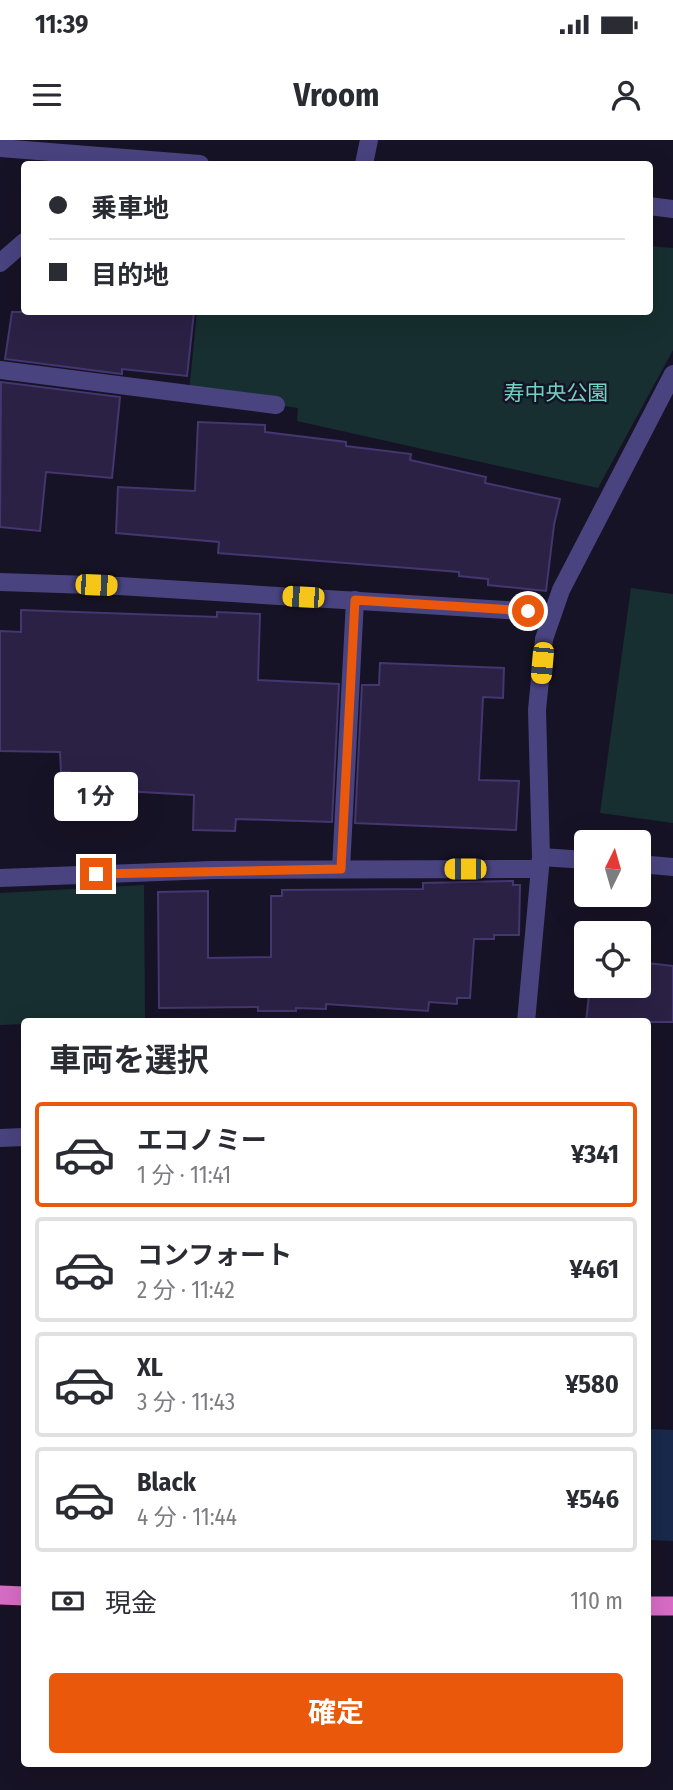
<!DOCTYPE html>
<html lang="ja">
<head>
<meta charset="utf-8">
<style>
  :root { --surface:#fff; --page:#f2f2f3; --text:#2b2b33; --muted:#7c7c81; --line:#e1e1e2; --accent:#ea580c }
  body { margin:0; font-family:"Fira Sans Condensed","Noto Sans JP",sans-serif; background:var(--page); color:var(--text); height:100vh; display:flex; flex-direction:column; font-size:26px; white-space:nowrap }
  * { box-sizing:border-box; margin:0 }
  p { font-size:23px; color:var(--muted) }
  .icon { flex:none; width:38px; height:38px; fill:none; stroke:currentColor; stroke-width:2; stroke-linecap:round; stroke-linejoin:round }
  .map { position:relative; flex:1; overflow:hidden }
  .panel { position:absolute; left:21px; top:878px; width:630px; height:749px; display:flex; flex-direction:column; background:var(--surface); border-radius:7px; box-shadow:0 7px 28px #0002 }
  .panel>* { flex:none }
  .top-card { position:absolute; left:21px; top:21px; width:632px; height:154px; border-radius:7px; box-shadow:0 7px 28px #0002; display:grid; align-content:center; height:154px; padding:0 28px; background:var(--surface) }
  .needle { width:46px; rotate:5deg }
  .tools { position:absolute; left:574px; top:690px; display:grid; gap:14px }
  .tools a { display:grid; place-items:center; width:77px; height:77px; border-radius:7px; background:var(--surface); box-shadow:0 7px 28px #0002; font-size:35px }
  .end { position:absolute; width:32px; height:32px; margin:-16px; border:9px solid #ea580c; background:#fff; box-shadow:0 0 0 4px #fff }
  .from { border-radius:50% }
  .bubble { position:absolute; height:49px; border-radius:7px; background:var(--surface); box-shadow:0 7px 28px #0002; font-size:23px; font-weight:700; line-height:49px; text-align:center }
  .car { position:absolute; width:21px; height:42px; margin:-21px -10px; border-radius:9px; box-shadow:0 0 5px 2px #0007; background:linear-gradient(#f5c518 24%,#345 0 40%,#f5c518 0 76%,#345 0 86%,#f5c518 0) }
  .top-card b { display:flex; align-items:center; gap:24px; height:66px; font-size:26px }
  .top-card b+b { border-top:2px solid var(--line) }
  .top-card i { width:18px; height:18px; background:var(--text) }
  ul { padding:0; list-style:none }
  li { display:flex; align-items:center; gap:21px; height:105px; margin:0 14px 10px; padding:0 14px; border:4px solid var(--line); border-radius:7px }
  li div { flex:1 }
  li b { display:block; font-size:26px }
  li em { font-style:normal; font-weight:700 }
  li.on { border-color:var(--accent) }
  li>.icon { width:63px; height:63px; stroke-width:1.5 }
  h2 { padding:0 28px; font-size:32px; line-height:84px }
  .pay { display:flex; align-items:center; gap:18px; height:77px; padding:0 28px; font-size:26px }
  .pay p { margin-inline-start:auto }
  .primary-button { display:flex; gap:14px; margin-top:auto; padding:14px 28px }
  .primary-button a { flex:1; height:80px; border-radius:7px; background:var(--accent); color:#fff; font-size:28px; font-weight:700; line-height:80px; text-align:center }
  .status { display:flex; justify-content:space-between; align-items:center; height:49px; padding:0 35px; background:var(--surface); direction:ltr }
  .status svg { height:19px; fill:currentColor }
  header { display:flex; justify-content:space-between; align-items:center; height:91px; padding:0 28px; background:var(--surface); font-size:32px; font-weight:700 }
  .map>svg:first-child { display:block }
  .green { fill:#172f30 }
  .water { fill:#18294b }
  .building { fill:#2b2145; stroke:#44366e; stroke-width:2 }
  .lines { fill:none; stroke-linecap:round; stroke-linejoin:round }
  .service { stroke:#494480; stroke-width:18 }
  .minor { stroke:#494480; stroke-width:18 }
  .tertiary { stroke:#494480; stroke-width:18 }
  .trunk { stroke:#d86cc6; stroke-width:19 }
  .route { stroke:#ea580c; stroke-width:9 }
  .labels { text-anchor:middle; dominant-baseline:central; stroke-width:5; stroke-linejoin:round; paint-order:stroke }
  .park-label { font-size:21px; fill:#71d3bf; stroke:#171326 }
</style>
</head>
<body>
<div class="status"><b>11:39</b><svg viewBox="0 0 49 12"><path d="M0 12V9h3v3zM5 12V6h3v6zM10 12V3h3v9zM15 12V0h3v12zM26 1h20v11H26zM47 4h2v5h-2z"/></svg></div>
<header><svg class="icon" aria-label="menu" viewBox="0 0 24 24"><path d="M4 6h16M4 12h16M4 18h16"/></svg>Vroom<svg class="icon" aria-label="person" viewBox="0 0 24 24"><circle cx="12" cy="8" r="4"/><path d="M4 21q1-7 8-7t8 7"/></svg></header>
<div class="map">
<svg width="673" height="1650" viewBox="0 0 673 1650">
  <rect width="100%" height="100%" fill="#171326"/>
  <g class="green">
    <path d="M649 106 673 108V210L598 348 297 281 298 268 189 252 197 172H649Z"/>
    <path d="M631 448 673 454V683L600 673Z"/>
    <path d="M144 745 145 880 24 882V884L0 885V753Z"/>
  </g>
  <path class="water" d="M648 1289 673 1290V1401L648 1400Z"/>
  <g class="building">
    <path d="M12 172H194L187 236 122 229V234L5 219Z"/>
    <path d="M1 242 120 257 112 338 46 332 40 391 0 387Z"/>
    <path d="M198 282 265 285V292L346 302V306L411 314 410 320 486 337 485 343 560 359 554 385 546 451 488 445V439L459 436V432L218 413 219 402 116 393 118 347 195 351Z"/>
    <path d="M21 470 217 477V472L260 474 258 540 339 544 332 682 236 679 235 691 193 690 194 655 70 648V632H61L60 612 0 611V491L21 492Z"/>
    <path d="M380 523 504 528 503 558 483 557 479 640 519 641 516 690 355 683 362 545H379Z"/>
    <path d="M513 741V745H520L519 795H494V799H474L470 858H457V864L429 862 428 871 326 864V869L296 868V871H258V867L159 868 158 752 208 751V818L271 817V756H282V750L423 749V743Z"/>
    <path d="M639 822 673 826V882H586L590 845H639Z"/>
  </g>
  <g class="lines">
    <g class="service">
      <path d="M0 123 24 102"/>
      <path d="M0 230 276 265"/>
      <path d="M341 729 355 460"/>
    </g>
    <g class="minor">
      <path d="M364 24 369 0"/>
      <path d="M0 442 119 446 553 473"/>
      <path d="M541 717 586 720"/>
      <path d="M639 724 673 727"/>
      <path d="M0 738 212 730 539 729"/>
      <path d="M526 882 541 717 537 570 544 499 561 450 673 234"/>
      <path d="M0 998 24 997"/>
    </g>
    <g class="tertiary">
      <path d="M0 8 200 24"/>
      <path d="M649 66 673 69"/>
    </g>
    <g class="trunk">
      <path d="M0 1455 24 1456"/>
      <path d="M648 1466H673"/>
    </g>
  </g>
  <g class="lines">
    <path class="route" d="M96 734 341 729 355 460 528 471"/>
  </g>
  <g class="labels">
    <g class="park-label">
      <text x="556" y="253">寿中央公園</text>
    </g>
  </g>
</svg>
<div class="tools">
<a><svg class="needle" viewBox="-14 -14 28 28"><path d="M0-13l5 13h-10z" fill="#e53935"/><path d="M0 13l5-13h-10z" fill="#7c7c81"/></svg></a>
<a><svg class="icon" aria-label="locate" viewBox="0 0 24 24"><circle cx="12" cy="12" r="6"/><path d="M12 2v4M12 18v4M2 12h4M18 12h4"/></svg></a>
</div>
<i class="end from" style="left:528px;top:471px"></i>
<i class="end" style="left:96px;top:734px"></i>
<div class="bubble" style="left:54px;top:632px;width:84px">1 分</div>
<i class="car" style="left:96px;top:445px;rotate:92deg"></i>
<i class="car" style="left:303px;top:457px;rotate:273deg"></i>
<i class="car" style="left:542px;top:523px;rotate:185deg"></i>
<i class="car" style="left:465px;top:729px;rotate:270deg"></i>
<div class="top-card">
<b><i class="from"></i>乗車地</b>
<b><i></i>目的地</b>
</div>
<section class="panel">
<h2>車両を選択</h2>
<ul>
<li class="on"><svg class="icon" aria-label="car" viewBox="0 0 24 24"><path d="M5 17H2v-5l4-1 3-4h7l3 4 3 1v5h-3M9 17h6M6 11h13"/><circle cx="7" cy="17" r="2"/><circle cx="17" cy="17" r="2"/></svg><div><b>エコノミー</b><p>1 分 · 11:41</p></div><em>¥341</em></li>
<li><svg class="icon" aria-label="car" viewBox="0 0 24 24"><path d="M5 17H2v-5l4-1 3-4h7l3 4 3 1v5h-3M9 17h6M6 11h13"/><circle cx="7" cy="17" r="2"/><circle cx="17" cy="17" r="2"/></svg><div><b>コンフォート</b><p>2 分 · 11:42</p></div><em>¥461</em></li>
<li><svg class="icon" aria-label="car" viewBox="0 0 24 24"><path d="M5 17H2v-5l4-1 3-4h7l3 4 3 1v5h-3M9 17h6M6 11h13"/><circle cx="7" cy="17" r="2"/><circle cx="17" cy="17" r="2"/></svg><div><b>XL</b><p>3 分 · 11:43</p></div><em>¥580</em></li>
<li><svg class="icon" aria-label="car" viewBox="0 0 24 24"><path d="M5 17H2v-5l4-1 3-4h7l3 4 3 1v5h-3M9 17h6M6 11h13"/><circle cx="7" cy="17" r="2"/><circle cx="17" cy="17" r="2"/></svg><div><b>Black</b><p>4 分 · 11:44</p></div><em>¥546</em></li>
</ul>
<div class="pay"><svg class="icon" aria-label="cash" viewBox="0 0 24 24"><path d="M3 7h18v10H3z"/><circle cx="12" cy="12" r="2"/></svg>現金<p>110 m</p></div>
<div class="primary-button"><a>確定</a></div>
</section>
</div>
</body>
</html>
